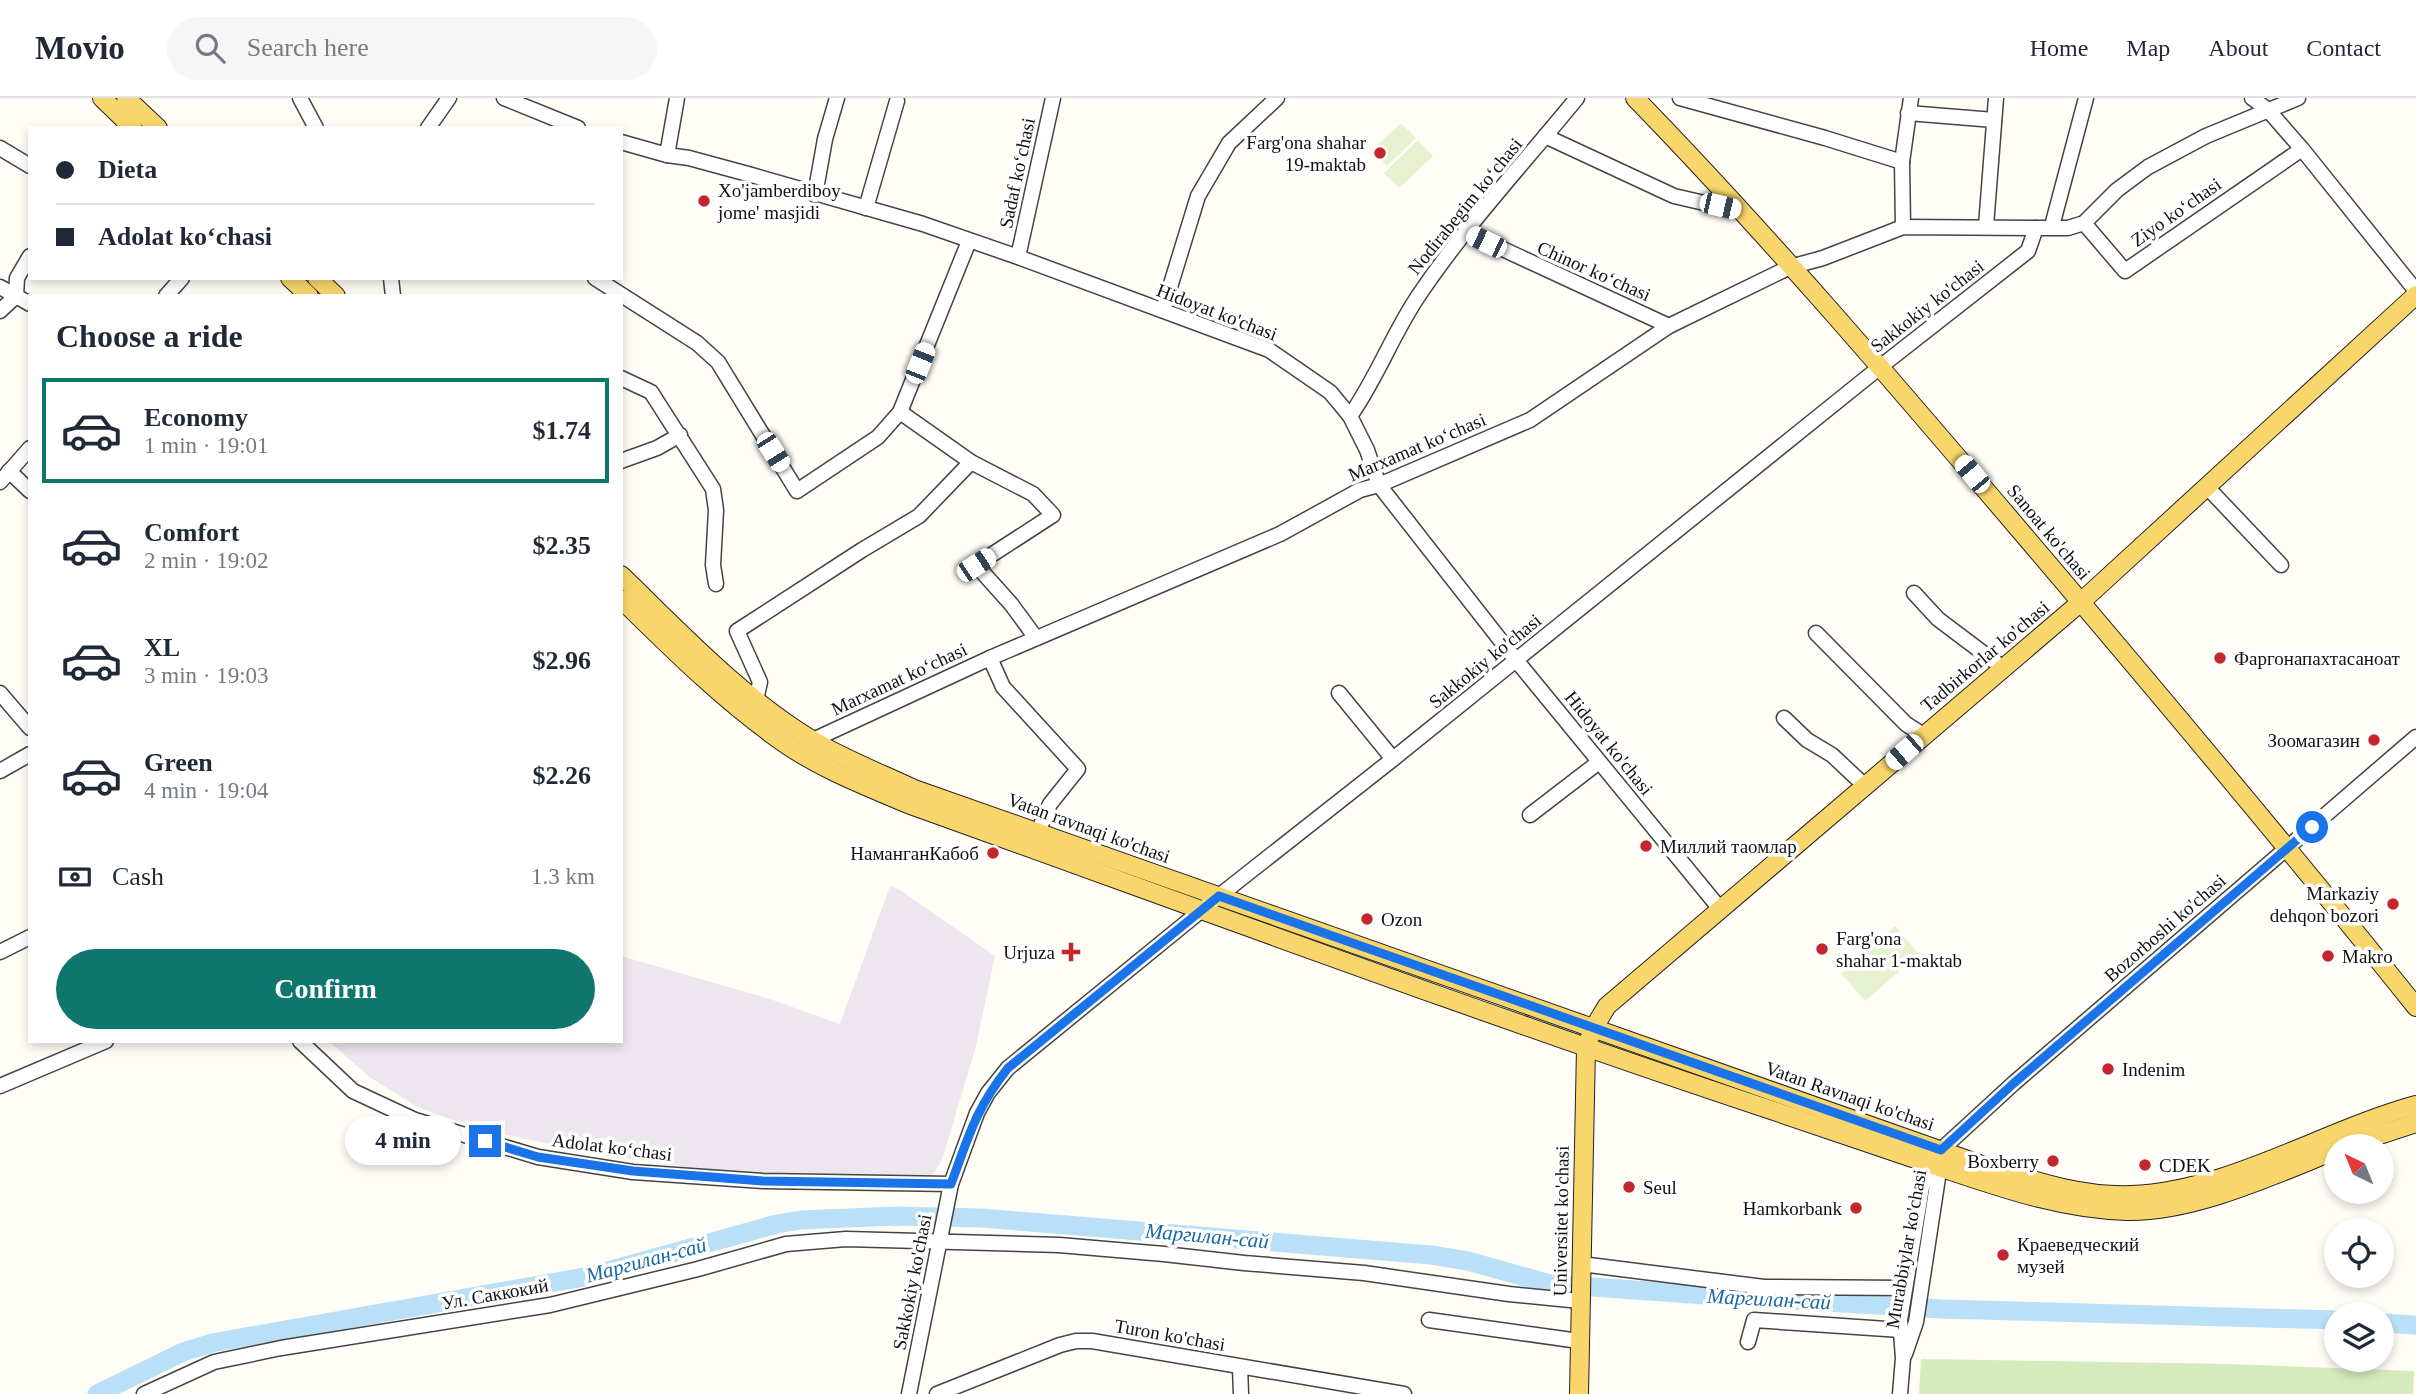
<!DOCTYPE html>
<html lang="en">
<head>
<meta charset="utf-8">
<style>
  :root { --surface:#fff; --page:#f6f6f7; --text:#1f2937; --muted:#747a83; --line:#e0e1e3; --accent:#0f766e }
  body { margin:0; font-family:"Times New Roman",serif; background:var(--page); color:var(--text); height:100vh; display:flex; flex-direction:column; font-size:26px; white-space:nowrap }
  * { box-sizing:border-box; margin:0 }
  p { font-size:23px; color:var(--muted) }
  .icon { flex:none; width:38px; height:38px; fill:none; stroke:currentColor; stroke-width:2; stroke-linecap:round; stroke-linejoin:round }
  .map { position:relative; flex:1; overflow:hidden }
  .side { position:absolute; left:28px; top:196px; width:595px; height:749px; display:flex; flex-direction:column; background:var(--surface); border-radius:0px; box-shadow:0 4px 10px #0003 }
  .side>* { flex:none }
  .hud { position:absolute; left:28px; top:28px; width:595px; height:154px; border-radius:0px; box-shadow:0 4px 10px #0003; display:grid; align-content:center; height:154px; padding:0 28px; background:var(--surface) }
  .needle { width:46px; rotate:317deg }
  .fabs { position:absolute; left:2324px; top:1036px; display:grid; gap:14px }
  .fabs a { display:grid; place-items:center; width:70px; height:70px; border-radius:50%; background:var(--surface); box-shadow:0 4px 10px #0003; font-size:35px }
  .end { position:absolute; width:32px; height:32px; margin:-16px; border:9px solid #1a73e8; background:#fff; box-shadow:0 0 0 4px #fff }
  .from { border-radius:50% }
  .bubble { position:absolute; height:49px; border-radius:24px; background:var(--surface); box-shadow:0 4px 10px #0003; font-size:23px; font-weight:600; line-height:49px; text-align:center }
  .car { position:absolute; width:21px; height:42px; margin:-21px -10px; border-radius:9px; box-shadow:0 0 5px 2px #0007; background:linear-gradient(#fff 24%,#345 0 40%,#fff 0 76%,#345 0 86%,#fff 0) }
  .hud b { display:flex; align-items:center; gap:24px; height:66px; font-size:26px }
  .hud b+b { border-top:2px solid var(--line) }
  .hud i { width:18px; height:18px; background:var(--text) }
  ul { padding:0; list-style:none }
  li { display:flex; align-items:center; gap:21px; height:105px; margin:0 14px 10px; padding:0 14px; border:4px solid transparent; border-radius:0px }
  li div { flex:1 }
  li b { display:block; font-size:26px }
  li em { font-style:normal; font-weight:600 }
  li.current { border-color:var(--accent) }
  li>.icon { width:63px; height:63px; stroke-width:1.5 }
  h2 { padding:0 28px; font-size:32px; line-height:84px }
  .pay { display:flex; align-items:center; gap:18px; height:77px; padding:0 28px; font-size:26px }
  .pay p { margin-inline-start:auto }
  .primary-button { display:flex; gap:14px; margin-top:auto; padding:14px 28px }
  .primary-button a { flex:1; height:80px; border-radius:42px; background:var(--accent); color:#fff; font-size:28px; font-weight:600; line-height:80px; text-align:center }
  header { display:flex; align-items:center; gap:42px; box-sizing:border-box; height:98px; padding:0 35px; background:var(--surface); border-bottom:2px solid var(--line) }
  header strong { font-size:33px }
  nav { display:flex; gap:38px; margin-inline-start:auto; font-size:24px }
  .search { width:490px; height:63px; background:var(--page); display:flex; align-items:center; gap:18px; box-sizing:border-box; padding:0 24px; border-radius:38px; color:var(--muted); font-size:26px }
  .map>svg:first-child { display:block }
  .industrial { fill:#eee6ef }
  .green { fill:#d5ebbd }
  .pitch { fill:#e6f2cf }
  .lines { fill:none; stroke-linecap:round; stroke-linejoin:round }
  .river { stroke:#b9e0f7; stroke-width:19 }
  .minor-casing { stroke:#444; stroke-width:17 }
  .major-casing { stroke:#222; stroke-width:20 }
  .minor { stroke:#fff; stroke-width:14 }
  .major { stroke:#f9d66b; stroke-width:18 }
  .route { stroke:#1a73e8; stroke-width:9 }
  .poi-dot { fill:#c4262e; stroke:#fff; stroke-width:2.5 }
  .labels { text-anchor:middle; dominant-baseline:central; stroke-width:7; stroke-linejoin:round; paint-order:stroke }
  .poi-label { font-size:19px; fill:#111; stroke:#fff; text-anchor:start }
  .street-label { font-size:19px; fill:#111; stroke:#fff }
  .water-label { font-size:21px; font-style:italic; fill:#1768a6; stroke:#fff }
</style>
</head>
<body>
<header>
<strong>Movio</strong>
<div class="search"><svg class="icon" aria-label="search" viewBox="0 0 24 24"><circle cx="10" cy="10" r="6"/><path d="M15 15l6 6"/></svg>Search here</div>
<nav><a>Home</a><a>Map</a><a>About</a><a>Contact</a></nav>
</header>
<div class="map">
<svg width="2416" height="1296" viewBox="0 0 2416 1296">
  <rect width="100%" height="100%" fill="#fffdf5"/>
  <path class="industrial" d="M890 788 900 792 995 858 976 948 942 1062 932 1078 718 1074 597 1056 488 1033 419 1010 368 978 329 943H621V858L770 901 840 926Z"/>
  <path class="green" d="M1921 1261 2229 1266 2414 1273 2413 1296H1919Z"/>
  <g class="pitch">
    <path d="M1401 25 1416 40 1387 68 1372 52Z"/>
    <path d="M1418 42 1433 58 1399 90 1384 75Z"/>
    <path d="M1895 828 1919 856 1865 903 1841 875Z"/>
  </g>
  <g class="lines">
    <g class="river">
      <path d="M2382 1225 2416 1227"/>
      <path d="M97 1296 183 1254 212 1245 590 1178 777 1126 801 1122 896 1118 981 1120 1431 1157 1468 1163 1550 1186 1705 1197 1943 1211 2336 1222"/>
    </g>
    <g class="minor-casing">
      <g id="minor">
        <path d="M300 0 316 30"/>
        <path d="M504 0 578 30"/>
        <path d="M1680 0 1825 40 1902 64"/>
        <path d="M2252 0 2268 12 2302 51 2416 193"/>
        <path d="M1908 15 1994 22"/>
        <path d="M428 30 449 0"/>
        <path d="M1545 38 1674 98 1743 114"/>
        <path d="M621 44 667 57 689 60 748 76 923 126 1018 159 1269 252 1330 294 1350 318 1367 352 1379 387 1516 562 1721 812"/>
        <path d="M0 50 30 68"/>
        <path d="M667 57 677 0"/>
        <path d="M815 97 825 41 837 0"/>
        <path d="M866 110 897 3"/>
        <path d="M2084 125 2125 173 2302 51"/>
        <path d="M1986 128 1996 0"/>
        <path d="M2052 128 2086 0"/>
        <path d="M1903 129 1902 64 1911 0"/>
        <path d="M1466 134 1669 228"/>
        <path d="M1018 159 1053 0"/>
        <path d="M391 180 393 198"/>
        <path d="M595 180 697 245 718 264 797 393 878 339 900 314 969 143"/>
        <path d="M0 189 30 206"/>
        <path d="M166 198 182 180"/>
        <path d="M1163 212 1198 98 1229 45 1277 0"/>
        <path d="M0 213 16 198 17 180 30 158"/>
        <path d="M621 280 651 294 713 391 716 412 713 467 716 486"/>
        <path d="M900 314 971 364 1033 396 1053 417 976 467 1011 506 1036 540"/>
        <path d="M1350 318C1377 280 1393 235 1419 197 1466 127 1524 65 1577 0"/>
        <path d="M621 363 657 350 680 337"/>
        <path d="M9 373 30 393"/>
        <path d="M0 384 30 350"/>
        <path d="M2207 389 2281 467"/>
        <path d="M1914 495 1938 521 2003 570"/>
        <path d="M1816 535 1906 626 1923 637"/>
        <path d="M990 560 1003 589 1078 671 1050 706 1038 734"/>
        <path d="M0 595 30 630"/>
        <path d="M1339 595 1393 661"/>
        <path d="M756 602 760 584 737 533 862 452 919 418 971 364"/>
        <path d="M1784 620 1807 642 1832 657 1865 688"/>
        <path d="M813 642 990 560 1280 436 1360 392 1379 387 1530 322 1669 228 1790 169 1823 160 1903 129 2036 130"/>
        <path d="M0 673 30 656"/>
        <path d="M1530 717 1599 664"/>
        <path d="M0 854 30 839"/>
        <path d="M300 943 353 993 415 1022 538 1059 633 1074 763 1083 951 1086"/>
        <path d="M0 988 106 943"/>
        <path d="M1581 1166 1764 1189 1905 1190"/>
        <path d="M1429 1222 1579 1243"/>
        <path d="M1748 1244 1754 1222 1901 1232"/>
        <path d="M1905 1256 1916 1224 1941 1060"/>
        <path d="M1240 1269 1241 1296"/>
        <path d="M144 1296 214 1264 281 1250 550 1207 698 1171 786 1146 846 1141 1059 1147 1164 1156 1244 1165 1364 1175 1509 1196 1580 1203"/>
        <path d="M909 1296 951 1086 977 1015 988 995 1008 970 1219 798 1393 661 1880 269 2028 153 2036 130H2068L2084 125 2117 92 2148 69 2206 38 2298 0"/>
        <path d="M937 1296 1060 1247 1076 1243H1092L1404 1296"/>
        <path d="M1900 1296 1903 1260 1900 1222 1922 1089 1931 1066 1941 1052 2014 985 2416 639"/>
      </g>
    </g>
    <g class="major-casing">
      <g id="major">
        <path d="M102 0 133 30"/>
        <path d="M126 0 158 30"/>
        <path d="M1635 0C1771 140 1897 288 2023 436 2156 592 2288 749 2416 909"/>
        <path d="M290 180 309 198"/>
        <path d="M317 180 336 198"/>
        <path d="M621 477C682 536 740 598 812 642 844 661 880 675 914 691L1979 1066C2029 1081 2078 1099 2131 1097 2229 1093 2322 1033 2416 1007"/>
        <path d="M621 501C674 553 726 605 787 647 824 672 868 689 908 706 1195 809 1482 916 1771 1012 1826 1031 1881 1049 1936 1068 1999 1089 2059 1111 2127 1113 2194 1114 2274 1077 2336 1052"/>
        <path d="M2346 1048 2416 1025"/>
        <path d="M1579 1296 1586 950 1593 931 1607 908 2081 504 2416 197"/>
      </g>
    </g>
    <use href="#minor" class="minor"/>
    <use href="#major" class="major"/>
  </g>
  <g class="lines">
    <path class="route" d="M485 1043 538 1059 633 1073 763 1083 951 1086C968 1040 976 1010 1008 970L1219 798 1941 1052 2014 985 2312 729"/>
  </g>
  <g class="poi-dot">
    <circle cx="1380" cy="55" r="7"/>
    <circle cx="704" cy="103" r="7"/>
    <circle cx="2220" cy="560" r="7"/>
    <circle cx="2374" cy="642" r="7"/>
    <circle cx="1646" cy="748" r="7"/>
    <circle cx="993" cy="755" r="7"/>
    <circle cx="2393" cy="806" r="7"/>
    <circle cx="1367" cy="821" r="7"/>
    <circle cx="1822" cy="851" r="7"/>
    <path d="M1067.5 843.5h7v7h7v7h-7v7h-7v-7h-7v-7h7z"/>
    <circle cx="2328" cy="858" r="7"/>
    <circle cx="2108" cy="971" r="7"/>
    <circle cx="2053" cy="1063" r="7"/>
    <circle cx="2145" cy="1067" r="7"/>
    <circle cx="1629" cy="1089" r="7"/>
    <circle cx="1856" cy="1110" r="7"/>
    <circle cx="2003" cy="1157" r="7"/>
  </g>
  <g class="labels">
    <g class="poi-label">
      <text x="1366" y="44" text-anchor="end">Farg'ona shahar<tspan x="1366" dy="22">19-maktab</tspan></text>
      <text x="718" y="92">Xo'jamberdiboy<tspan x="718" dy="22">jome' masjidi</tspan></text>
      <text x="2234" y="560">Фаргонапахтасаноат</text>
      <text x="2360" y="642" text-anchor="end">Зоомагазин</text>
      <text x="1660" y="748">Миллий таомлар</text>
      <text x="979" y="755" text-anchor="end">НаманганКабоб</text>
      <text x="2379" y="795" text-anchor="end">Markaziy<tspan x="2379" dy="22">dehqon bozori</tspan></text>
      <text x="1381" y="821">Ozon</text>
      <text x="1836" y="840">Farg'ona<tspan x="1836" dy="22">shahar 1-maktab</tspan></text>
      <text x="1055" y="854" text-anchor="end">Urjuza</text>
      <text x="2342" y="858">Makro</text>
      <text x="2122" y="971">Indenim</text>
      <text x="2039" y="1063" text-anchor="end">Boxberry</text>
      <text x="2159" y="1067">CDEK</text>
      <text x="1643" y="1089">Seul</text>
      <text x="1842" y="1110" text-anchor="end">Hamkorbank</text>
      <text x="2017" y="1146">Краеведческий<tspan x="2017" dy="22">музей</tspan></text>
    </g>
    <g class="street-label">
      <text transform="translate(1017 75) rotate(-78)">Sadaf koʻchasi</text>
      <text transform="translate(1465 108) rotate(-51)">Nodirabegim koʻchasi</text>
      <text transform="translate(2176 114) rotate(-35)">Ziyo koʻchasi</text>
      <text transform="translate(1594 173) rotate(24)">Chinor koʻchasi</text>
      <text transform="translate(1927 208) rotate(-38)">Sakkokiy ko'chasi</text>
      <text transform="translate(1217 214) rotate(21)">Hidoyat ko'chasi</text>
      <text transform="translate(1417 349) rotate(-23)">Marxamat koʻchasi</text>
      <text transform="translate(2049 434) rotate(50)">Sanoat ko'chasi</text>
      <text transform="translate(1985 558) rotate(-40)">Tadbirkorlar ko'chasi</text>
      <text transform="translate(1485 563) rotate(-39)">Sakkokiy ko'chasi</text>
      <text transform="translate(899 581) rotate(-25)">Marxamat koʻchasi</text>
      <text transform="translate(1609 645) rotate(51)">Hidoyat ko'chasi</text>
      <text transform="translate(1089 730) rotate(20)">Vatan ravnaqi ko'chasi</text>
      <text transform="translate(2165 830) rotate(-41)">Bozorboshi ko'chasi</text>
      <text transform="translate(1850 998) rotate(19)">Vatan Ravnaqi ko'chasi</text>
      <text transform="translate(612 1049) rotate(7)">Adolat koʻchasi</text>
      <text transform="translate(1561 1123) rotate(-89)">Universitet ko'chasi</text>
      <text transform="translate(1906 1151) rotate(-80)">Murabbiylar ko'chasi</text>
      <text transform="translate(912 1184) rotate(-79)">Sakkokiy ko'chasi</text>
      <text transform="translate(495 1196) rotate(-10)">Ул. Саккокий</text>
      <text transform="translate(1170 1237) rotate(10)">Turon ko'chasi</text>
    </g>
    <g class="water-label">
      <text transform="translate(1207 1138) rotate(5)">Маргилан-сай</text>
      <text transform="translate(646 1162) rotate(-15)">Маргилан-сай</text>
      <text transform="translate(1769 1201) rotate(3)">Маргилан-сай</text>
    </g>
  </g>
</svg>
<div class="fabs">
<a><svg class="needle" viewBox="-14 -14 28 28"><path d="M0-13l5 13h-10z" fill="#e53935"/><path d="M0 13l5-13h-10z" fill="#747a83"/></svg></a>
<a><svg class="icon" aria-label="locate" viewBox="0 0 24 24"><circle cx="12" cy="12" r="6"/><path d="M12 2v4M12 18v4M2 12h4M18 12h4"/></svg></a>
<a><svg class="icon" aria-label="layers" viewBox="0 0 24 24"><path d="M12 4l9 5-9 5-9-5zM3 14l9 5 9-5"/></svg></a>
</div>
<i class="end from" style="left:2312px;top:729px"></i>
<i class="end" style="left:485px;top:1043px"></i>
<div class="bubble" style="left:345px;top:1018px;width:116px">4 min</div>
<i class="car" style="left:1720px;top:108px;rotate:103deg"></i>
<i class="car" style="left:1486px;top:144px;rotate:296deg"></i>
<i class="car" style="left:920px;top:265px;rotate:22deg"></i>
<i class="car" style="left:773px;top:354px;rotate:148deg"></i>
<i class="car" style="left:1972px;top:376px;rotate:320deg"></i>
<i class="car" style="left:976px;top:467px;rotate:57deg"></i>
<i class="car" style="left:1904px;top:654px;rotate:229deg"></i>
<div class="hud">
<b><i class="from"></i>Dieta</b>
<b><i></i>Adolat koʻchasi</b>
</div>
<section class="side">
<h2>Choose a ride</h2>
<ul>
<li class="current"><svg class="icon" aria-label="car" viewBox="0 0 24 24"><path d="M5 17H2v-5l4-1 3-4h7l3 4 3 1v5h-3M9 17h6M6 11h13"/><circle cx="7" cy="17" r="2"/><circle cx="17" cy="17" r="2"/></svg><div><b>Economy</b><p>1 min · 19:01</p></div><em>$1.74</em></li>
<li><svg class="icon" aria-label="car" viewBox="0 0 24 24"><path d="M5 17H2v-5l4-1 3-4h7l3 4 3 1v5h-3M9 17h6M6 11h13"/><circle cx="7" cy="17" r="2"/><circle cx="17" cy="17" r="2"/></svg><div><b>Comfort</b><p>2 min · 19:02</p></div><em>$2.35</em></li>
<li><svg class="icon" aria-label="car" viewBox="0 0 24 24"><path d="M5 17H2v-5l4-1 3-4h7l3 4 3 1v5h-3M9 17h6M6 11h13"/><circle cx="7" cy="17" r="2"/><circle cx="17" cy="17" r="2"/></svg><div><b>XL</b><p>3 min · 19:03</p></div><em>$2.96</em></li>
<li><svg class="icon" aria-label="car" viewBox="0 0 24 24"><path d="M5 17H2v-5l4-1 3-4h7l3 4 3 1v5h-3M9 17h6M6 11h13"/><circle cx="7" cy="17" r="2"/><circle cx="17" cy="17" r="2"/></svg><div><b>Green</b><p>4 min · 19:04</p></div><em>$2.26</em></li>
</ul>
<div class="pay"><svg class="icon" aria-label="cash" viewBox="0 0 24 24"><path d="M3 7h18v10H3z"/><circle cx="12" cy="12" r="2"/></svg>Cash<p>1.3 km</p></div>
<div class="primary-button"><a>Confirm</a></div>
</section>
</div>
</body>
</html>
